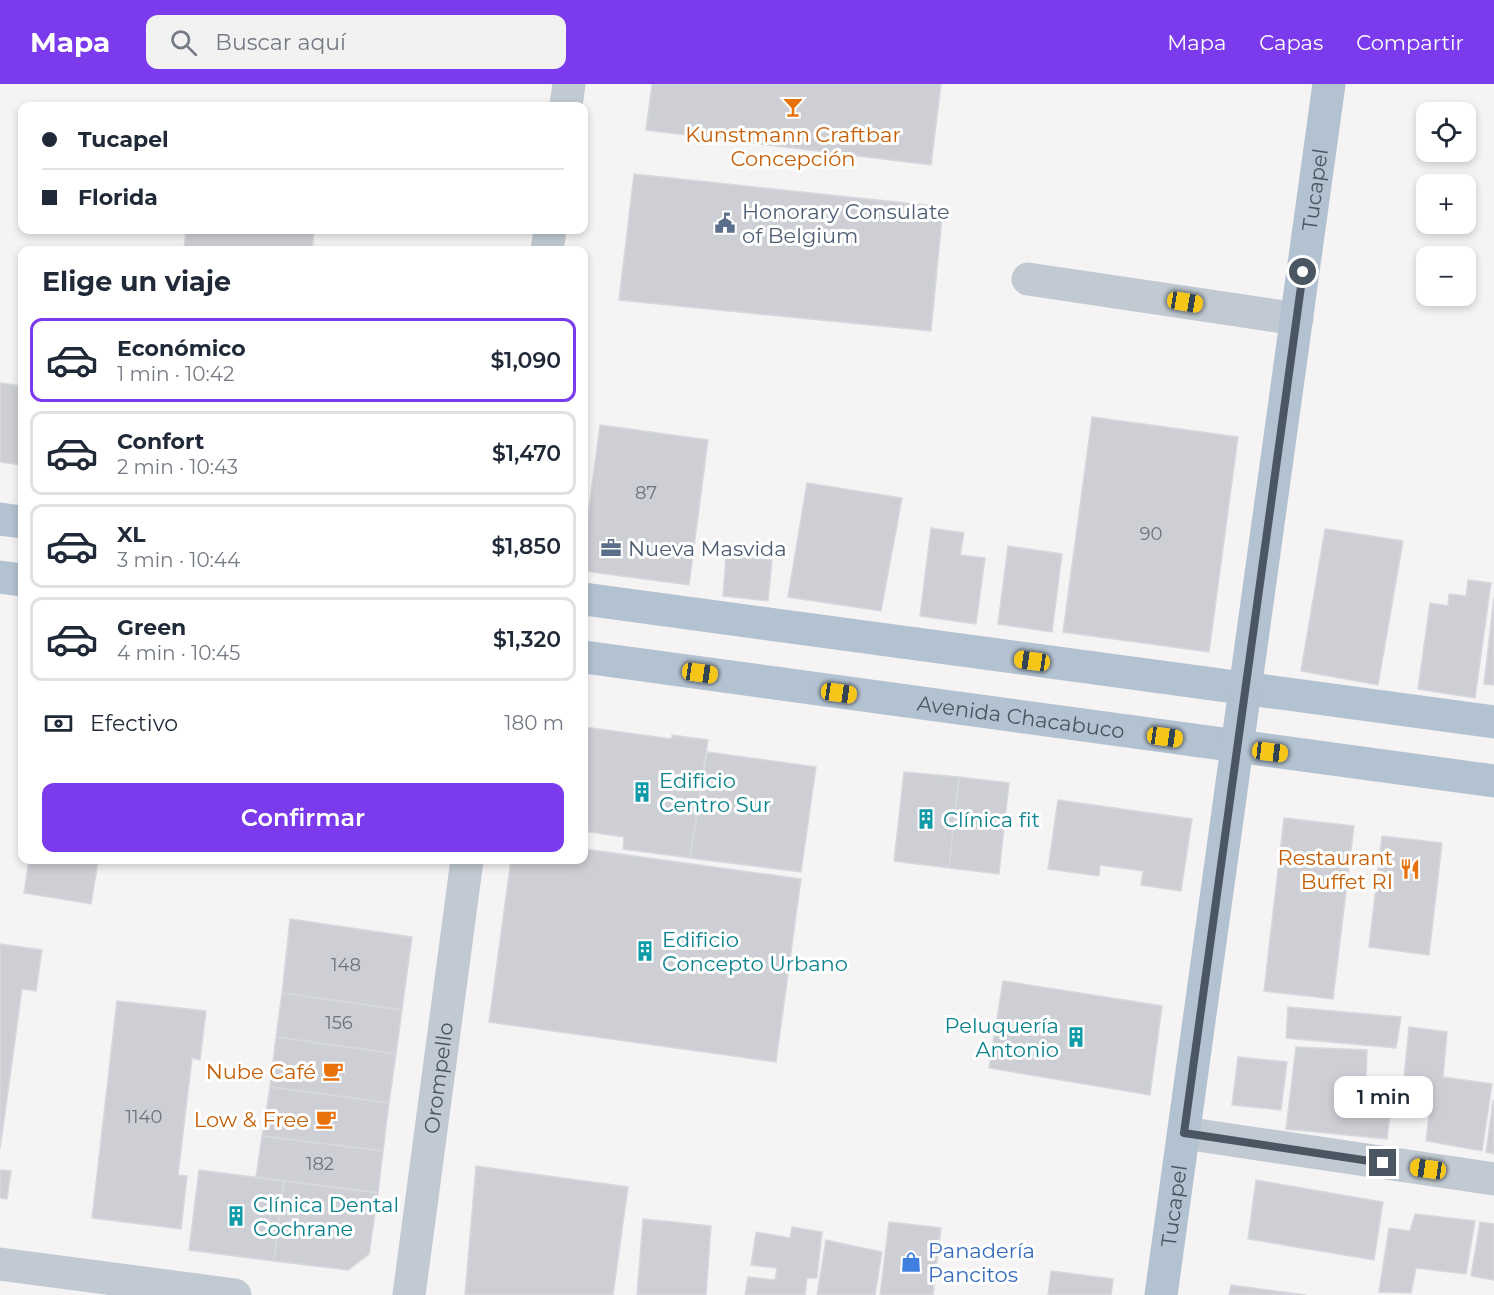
<!DOCTYPE html>
<html lang="es">
<head>
<meta charset="utf-8">
<style>
  :root { --surface:#fff; --page:#f2f2f3; --text:#1f2937; --muted:#747a83; --line:#e0e1e3; --accent:#7c3aed }
  body { margin:0; font-family:Montserrat,sans-serif; background:var(--page); color:var(--text); height:100vh; display:flex; flex-direction:column; font-size:22px; white-space:nowrap }
  * { box-sizing:border-box; margin:0 }
  p { font-size:20px; color:var(--muted) }
  .icon { flex:none; width:33px; height:33px; fill:none; stroke:currentColor; stroke-width:2; stroke-linecap:round; stroke-linejoin:round }
  .map { position:relative; flex:1; overflow:hidden }
  .details { position:absolute; left:18px; top:162px; width:570px; height:618px; display:flex; flex-direction:column; background:var(--surface); border-radius:12px; box-shadow:0 3px 9px #0003 }
  .details>* { flex:none }
  .hud { position:absolute; left:18px; top:18px; width:570px; height:132px; border-radius:12px; box-shadow:0 3px 9px #0003; display:grid; align-content:center; height:132px; padding:0 24px; background:var(--surface) }
  .controls { position:absolute; left:1416px; top:18px; display:grid; gap:12px }
  .controls a { display:grid; place-items:center; width:60px; height:60px; border-radius:12px; background:var(--surface); box-shadow:0 3px 9px #0003; font-size:30px }
  .end { position:absolute; width:27px; height:27px; margin:-14px; border:8px solid #4a5661; background:#fff; box-shadow:0 0 0 3px #fff }
  .from { border-radius:50% }
  .bubble { position:absolute; height:42px; border-radius:12px; background:var(--surface); box-shadow:0 3px 9px #0003; font-size:20px; font-weight:600; line-height:42px; text-align:center }
  .car { position:absolute; width:18px; height:36px; margin:-18px -9px; border-radius:8px; box-shadow:0 0 4px 2px #0007; background:linear-gradient(#f5c518 24%,#345 0 40%,#f5c518 0 76%,#345 0 86%,#f5c518 0) }
  .hud b { display:flex; align-items:center; gap:21px; height:57px; font-size:22px }
  .hud b+b { border-top:2px solid var(--line) }
  .hud i { width:15px; height:15px; background:var(--text) }
  ul { padding:0; list-style:none }
  li { display:flex; align-items:center; gap:18px; height:84px; margin:0 12px 9px; padding:0 12px; border:3px solid var(--line); border-radius:12px }
  li div { flex:1 }
  li b { display:block; font-size:22px }
  li em { font-style:normal; font-weight:600 }
  li.active { border-color:var(--accent) }
  li>.icon { width:54px; height:54px; stroke-width:1.5 }
  h2 { padding:0 24px; font-size:27px; line-height:72px }
  .pay { display:flex; align-items:center; gap:15px; height:66px; padding:0 24px; font-size:22px }
  .pay p { margin-inline-start:auto }
  .cta { display:flex; gap:12px; margin-top:auto; padding:12px 24px }
  .cta a { flex:1; height:69px; border-radius:12px; background:var(--accent); color:#fff; font-size:24px; font-weight:600; line-height:69px; text-align:center }
  header { display:flex; align-items:center; gap:36px; box-sizing:border-box; height:84px; padding:0 30px; background:var(--accent); color:#fff }
  header strong { font-size:28px }
  nav { display:flex; gap:33px; margin-inline-start:auto; font-size:21px }
  .search { width:420px; height:54px; background:var(--page); display:flex; align-items:center; gap:15px; box-sizing:border-box; padding:0 21px; border-radius:12px; color:var(--muted); font-size:22px }
  .map>svg:first-child { display:block }
  .building { fill:#cdcfd5; stroke:#d7d9de; stroke-width:1.5 }
  .lines { fill:none; stroke-linecap:round; stroke-linejoin:round }
  .minor { stroke:#c1cad2; stroke-width:33 }
  .major { stroke:#b3c2d1; stroke-width:33 }
  .route { stroke:#4a5661; stroke-width:8 }
  .labels { text-anchor:middle; dominant-baseline:central; stroke-width:6; stroke-linejoin:round; paint-order:stroke }
  .number-label { font-size:18px; fill:#6b747e }
  .food-label { font-size:21px; fill:#c56008; stroke:#fff; text-anchor:end }
  .street-label { font-size:21px; fill:#4a5661; stroke:#fff }
  .service-label { font-size:21px; fill:#4e5e75; stroke:#fff; text-anchor:start }
  .culture-label { font-size:21px; fill:#0d838f; stroke:#fff; text-anchor:start }
  .shop-label { font-size:21px; fill:#366cbe; stroke:#fff; text-anchor:start }
</style>
</head>
<body>
<header>
<strong>Mapa</strong>
<div class="search"><svg class="icon" aria-label="search" viewBox="0 0 24 24"><circle cx="10" cy="10" r="6"/><path d="M15 15l6 6"/></svg>Buscar aquí</div>
<nav><a>Mapa</a><a>Capas</a><a>Compartir</a></nav>
</header>
<div class="map">
<svg width="1494" height="1211" viewBox="0 0 1494 1211">
  <rect width="100%" height="100%" fill="#f5f3f3"/>
  <g class="building">
    <path d="M652 0H941L931 81 646 46Z"/>
    <path d="M634 90 943 123 931 247 619 216Z"/>
    <path d="M186 146H314L312 166H184Z"/>
    <path d="M0 299 22 302V381L0 378Z"/>
    <path d="M1092 333 1238 353 1209 568 1063 548Z"/>
    <path d="M600 341 708 356 689 501 584 487V462Z"/>
    <path d="M807 399 902 414 881 527 788 513Z"/>
    <path d="M931 444 964 449 960 471 985 474 976 540 920 532Z"/>
    <path d="M1325 445 1403 457 1378 601 1301 587Z"/>
    <path d="M1008 462 1062 470 1052 548 998 540Z"/>
    <path d="M726 471 772 476 768 517 723 512Z"/>
    <path d="M1468 496 1491 499 1475 614 1418 605 1430 519 1448 522 1449 510 1466 512Z"/>
    <path d="M1494 513V601L1484 600Z"/>
    <path d="M584 643 672 655V651L708 656 690 774 623 765 624 753 584 747Z"/>
    <path d="M707 668 816 683 801 788 690 774Z"/>
    <path d="M904 688 959 693 949 784 894 777Z"/>
    <path d="M959 693 1009 699 999 790 949 784Z"/>
    <path d="M1058 716 1192 735 1181 807 1141 801 1143 787 1100 781 1099 792 1048 785Z"/>
    <path d="M1284 734 1354 742 1333 915 1264 907Z"/>
    <path d="M1382 752 1442 759 1429 871 1369 863Z"/>
    <path d="M584 765 801 795 776 978 489 938 511 776H584Z"/>
    <path d="M29 776 98 778 91 820 24 809Z"/>
    <path d="M290 835 412 853 402 926 282 909Z"/>
    <path d="M0 860 42 866 36 907 22 905 0 1065Z"/>
    <path d="M1003 897 1162 922 1150 1011 989 984Z"/>
    <path d="M282 909 402 926 396 970 276 953Z"/>
    <path d="M117 917 206 927 200 976 192 974 178 1091 187 1092 181 1145 92 1134Z"/>
    <path d="M1288 923 1401 933 1396 964 1286 954Z"/>
    <path d="M1409 943 1447 948 1443 993 1492 1000 1482 1067 1426 1057 1429 1031 1401 1024Z"/>
    <path d="M276 953 396 970 389 1019 270 1003Z"/>
    <path d="M1296 963 1367 966 1366 996 1394 999 1387 1055 1286 1045Z"/>
    <path d="M1238 973 1287 978 1281 1026 1232 1021Z"/>
    <path d="M270 1003 389 1019 383 1067 262 1052Z"/>
    <path d="M1493 1017H1494V1070L1486 1068Z"/>
    <path d="M262 1052 383 1067 378 1109 256 1093Z"/>
    <path d="M476 1082 628 1103 613 1211H465Z"/>
    <path d="M0 1086 11 1087 7 1115 0 1114Z"/>
    <path d="M199 1086 284 1097 274 1177 189 1166Z"/>
    <path d="M1256 1096 1383 1118 1374 1176 1248 1155Z"/>
    <path d="M284 1097 378 1109 369 1170 348 1186 274 1177Z"/>
    <path d="M1415 1130 1475 1137 1466 1190 1416 1184 1411 1209 1379 1208 1389 1144 1410 1147Z"/>
    <path d="M643 1135 711 1142 706 1211H637Z"/>
    <path d="M889 1138 941 1144 933 1211H880Z"/>
    <path d="M1480 1138 1494 1140V1196L1471 1192Z"/>
    <path d="M792 1143 822 1148 817 1194H807L805 1211H745L748 1193 775 1196 777 1184 751 1181 756 1148 790 1154Z"/>
    <path d="M826 1156 882 1168 875 1211H817Z"/>
    <path d="M1051 1187 1113 1195 1111 1211H1048Z"/>
    <path d="M1231 1201 1306 1211H1229Z"/>
  </g>
  <g class="lines">
    <g class="minor">
      <path d="M566 22 569 0"/>
      <path d="M547 166 550 146"/>
      <path d="M1028 195 1297 235"/>
      <path d="M1184 1049 1494 1095"/>
      <path d="M0 1180 235 1211"/>
      <path id="s1" d="M409 1211 467 776"/>
    </g>
    <g class="major">
      <path d="M0 435 22 438"/>
      <path d="M0 493 22 496"/>
      <path d="M584 515 1494 638"/>
      <path id="s2" d="M584 573 1494 697"/>
      <path id="s3" d="M1161 1211 1329 0"/>
    </g>
  </g>
  <g class="lines">
    <path class="route" d="M1303 188 1184 1049 1383 1079"/>
  </g>
  <defs>
    <g id="bar-bare" transform="scale(1.62)"><path d="M-6-5H6L.8 .8V4.5H3.5V6h-7V4.5H-.8V.8Z" fill="#e8710a" stroke="#fff" stroke-width="2.5" paint-order="stroke"/></g>
    <g id="civic-bare" transform="scale(1.62)"><path d="M-.6-6.5H3V-4.5H.6V-3L4-1V1h2V6H-6V1h2V-1L-.6-3ZM-1.2 2.5V6h2.4V2.5Z" fill="#5c6f8a" stroke="#fff" stroke-width="2.5" paint-order="stroke"/></g>
    <g id="office-bare" transform="scale(1.62)"><path d="M-6-3h4V-5.5h4V-3h4V5H-6ZM-1-4.5V-3h2v-1.5ZM-6 0V1H6V0Z" fill="#5c6f8a" stroke="#fff" stroke-width="2.5" paint-order="stroke"/></g>
    <g id="building-bare" transform="scale(1.62)"><path d="M-4-6H4V6H1V3H-1V6H-4ZM-2.5-4.3h1.7v1.8h-1.7ZM.8-4.3h1.7v1.8H.8ZM-2.5-1h1.7V.8h-1.7ZM.8-1h1.7V.8H.8Z" fill="#0f9aa8" stroke="#fff" stroke-width="2.5" paint-order="stroke"/></g>
    <g id="restaurant-bare" transform="scale(1.62)"><path d="M-5-6h1v4h1v-4h1v4h1v-4h1v5L-1.5 .5V6h-2V.5L-5-1ZM5-6V6H3V1.5H1.5Q1.5-4 5-6Z" fill="#e8710a" stroke="#fff" stroke-width="2.5" paint-order="stroke"/></g>
    <g id="cafe-bare" transform="scale(1.62)"><path d="M-5.5-4.5H6V0H3Q3 3.5 0 3.5H-2.5Q-5.5 3.5-5.5 0ZM3-3.2v2h1.7v-2ZM-6 4.5H4V6H-6Z" fill="#e8710a" stroke="#fff" stroke-width="2.5" paint-order="stroke"/></g>
    <g id="shop-bare" transform="scale(1.62)"><path d="M-5-2.5h2.3a2.7 3.5 0 0 1 5.4 0H5L5.5 6h-11ZM-1.5-2.5h3a1.5 2.3 0 0 0-3 0Z" fill="#3f7fe0" stroke="#fff" stroke-width="2.5" paint-order="stroke"/></g>
  </defs>
  <g fill-rule="evenodd">
    <use href="#bar-bare" x="793" y="23"/>
    <use href="#civic-bare" x="725" y="139"/>
    <use href="#office-bare" x="611" y="464"/>
    <use href="#building-bare" x="642" y="708"/>
    <use href="#building-bare" x="926" y="735"/>
    <use href="#restaurant-bare" x="1410" y="785"/>
    <use href="#building-bare" x="645" y="867"/>
    <use href="#building-bare" x="1076" y="953"/>
    <use href="#cafe-bare" x="333" y="987"/>
    <use href="#cafe-bare" x="326" y="1035"/>
    <use href="#building-bare" x="236" y="1132"/>
    <use href="#shop-bare" x="911" y="1178"/>
  </g>
  <g class="labels">
    <g class="number-label">
      <text x="646" y="409">87</text>
      <text x="1151" y="450">90</text>
      <text x="346" y="881">148</text>
      <text x="339" y="939">156</text>
      <text x="144" y="1033">1140</text>
      <text x="320" y="1080">182</text>
    </g>
    <g class="food-label">
      <text x="793" y="50" text-anchor="middle">Kunstmann Craftbar<tspan x="793" dy="24">Concepción</tspan></text>
      <text x="1393" y="773">Restaurant<tspan x="1393" dy="24">Buffet RI</tspan></text>
      <text x="316" y="987">Nube Café</text>
      <text x="309" y="1035">Low &amp; Free</text>
    </g>
    <g class="street-label">
      <text stroke="none"><textPath href="#s3" startOffset="1116">Tucapel</textPath></text>
      <text stroke="none"><textPath href="#s2" startOffset="441">Avenida Chacabuco</textPath></text>
      <text stroke="none"><textPath href="#s1" startOffset="219">Orompello</textPath></text>
      <text stroke="none"><textPath href="#s3" startOffset="90">Tucapel</textPath></text>
    </g>
    <g class="service-label">
      <text x="742" y="127">Honorary Consulate<tspan x="742" dy="24">of Belgium</tspan></text>
      <text x="628" y="464">Nueva Masvida</text>
    </g>
    <g class="culture-label">
      <text x="659" y="696">Edificio<tspan x="659" dy="24">Centro Sur</tspan></text>
      <text x="943" y="735">Clínica fit</text>
      <text x="662" y="855">Edificio<tspan x="662" dy="24">Concepto Urbano</tspan></text>
      <text x="1059" y="941" text-anchor="end">Peluquería<tspan x="1059" dy="24">Antonio</tspan></text>
      <text x="253" y="1120">Clínica Dental<tspan x="253" dy="24">Cochrane</tspan></text>
    </g>
    <g class="shop-label">
      <text x="928" y="1166">Panadería<tspan x="928" dy="24">Pancitos</tspan></text>
    </g>
  </g>
</svg>
<div class="controls">
<a><svg class="icon" aria-label="locate" viewBox="0 0 24 24"><circle cx="12" cy="12" r="6"/><path d="M12 2v4M12 18v4M2 12h4M18 12h4"/></svg></a>
<a>+</a>
<a>−</a>
</div>
<i class="end from" style="left:1303px;top:188px"></i>
<i class="end" style="left:1383px;top:1079px"></i>
<div class="bubble" style="left:1334px;top:992px;width:99px">1 min</div>
<i class="car" style="left:1185px;top:218px;rotate:99deg"></i>
<i class="car" style="left:1032px;top:577px;rotate:278deg"></i>
<i class="car" style="left:700px;top:589px;rotate:98deg"></i>
<i class="car" style="left:839px;top:609px;rotate:98deg"></i>
<i class="car" style="left:1165px;top:653px;rotate:98deg"></i>
<i class="car" style="left:1270px;top:668px;rotate:97deg"></i>
<i class="car" style="left:1428px;top:1085px;rotate:278deg"></i>
<div class="hud">
<b><i class="from"></i>Tucapel</b>
<b><i></i>Florida</b>
</div>
<section class="details">
<h2>Elige un viaje</h2>
<ul>
<li class="active"><svg class="icon" aria-label="car" viewBox="0 0 24 24"><path d="M5 17H2v-5l4-1 3-4h7l3 4 3 1v5h-3M9 17h6M6 11h13"/><circle cx="7" cy="17" r="2"/><circle cx="17" cy="17" r="2"/></svg><div><b>Económico</b><p>1 min · 10:42</p></div><em>$1,090</em></li>
<li><svg class="icon" aria-label="car" viewBox="0 0 24 24"><path d="M5 17H2v-5l4-1 3-4h7l3 4 3 1v5h-3M9 17h6M6 11h13"/><circle cx="7" cy="17" r="2"/><circle cx="17" cy="17" r="2"/></svg><div><b>Confort</b><p>2 min · 10:43</p></div><em>$1,470</em></li>
<li><svg class="icon" aria-label="car" viewBox="0 0 24 24"><path d="M5 17H2v-5l4-1 3-4h7l3 4 3 1v5h-3M9 17h6M6 11h13"/><circle cx="7" cy="17" r="2"/><circle cx="17" cy="17" r="2"/></svg><div><b>XL</b><p>3 min · 10:44</p></div><em>$1,850</em></li>
<li><svg class="icon" aria-label="car" viewBox="0 0 24 24"><path d="M5 17H2v-5l4-1 3-4h7l3 4 3 1v5h-3M9 17h6M6 11h13"/><circle cx="7" cy="17" r="2"/><circle cx="17" cy="17" r="2"/></svg><div><b>Green</b><p>4 min · 10:45</p></div><em>$1,320</em></li>
</ul>
<div class="pay"><svg class="icon" aria-label="cash" viewBox="0 0 24 24"><path d="M3 7h18v10H3z"/><circle cx="12" cy="12" r="2"/></svg>Efectivo<p>180 m</p></div>
<div class="cta"><a>Confirmar</a></div>
</section>
</div>
</body>
</html>
